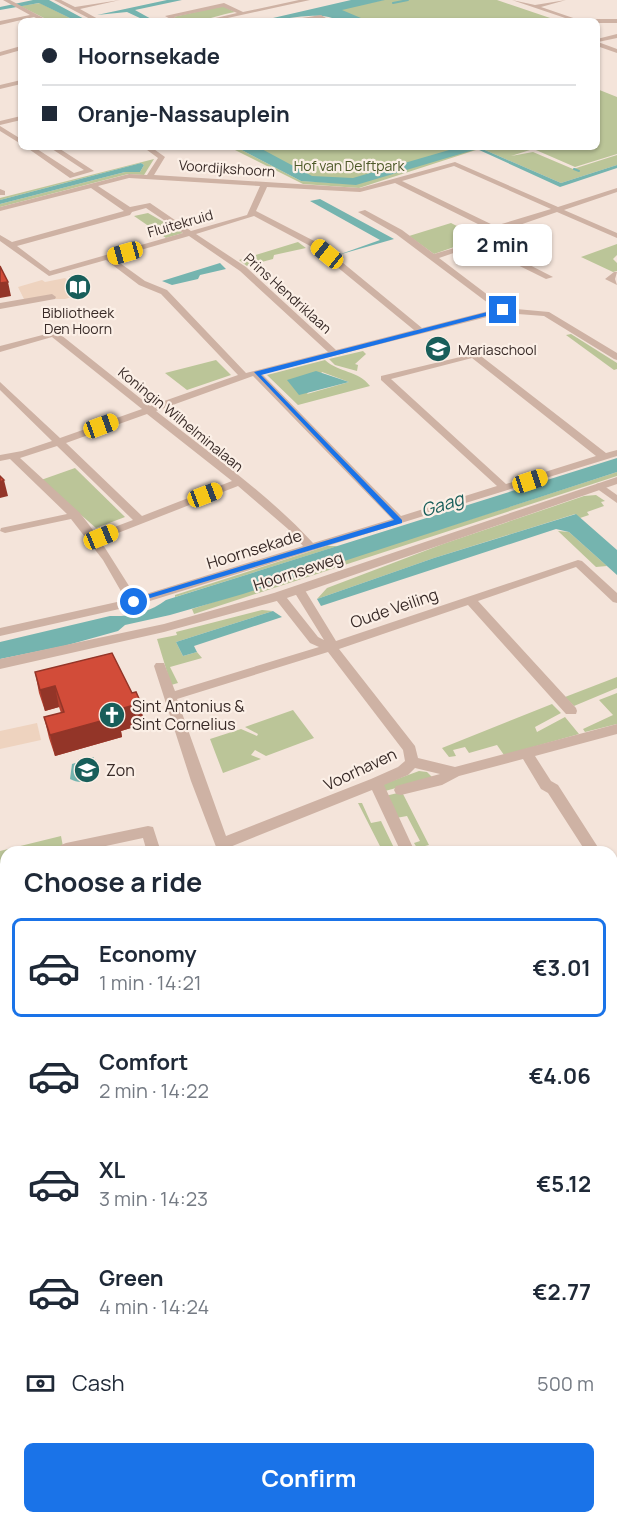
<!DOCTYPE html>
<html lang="en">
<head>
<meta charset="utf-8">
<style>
  :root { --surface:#fff; --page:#f2f2f3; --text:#1f2937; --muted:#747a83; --line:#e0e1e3; --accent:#1a73e8 }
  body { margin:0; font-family:Manrope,sans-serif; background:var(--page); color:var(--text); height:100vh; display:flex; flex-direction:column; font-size:22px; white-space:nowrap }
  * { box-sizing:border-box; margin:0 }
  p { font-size:20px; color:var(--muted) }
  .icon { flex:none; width:33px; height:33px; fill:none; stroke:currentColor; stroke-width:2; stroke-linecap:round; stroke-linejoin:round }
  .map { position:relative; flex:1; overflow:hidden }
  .details { position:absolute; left:0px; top:846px; width:618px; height:678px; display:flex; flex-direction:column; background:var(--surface); border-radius:18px 18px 0 0; box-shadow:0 2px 4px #0004 }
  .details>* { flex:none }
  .guide { position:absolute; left:18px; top:18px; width:582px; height:132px; border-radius:9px; box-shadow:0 2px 4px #0004; display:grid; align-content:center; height:132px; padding:0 24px; background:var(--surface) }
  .end { position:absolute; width:27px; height:27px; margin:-14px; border:8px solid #1a73e8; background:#fff; box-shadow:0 0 0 3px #fff }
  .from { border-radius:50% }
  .bubble { position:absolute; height:42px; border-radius:9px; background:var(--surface); box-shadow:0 2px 4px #0004; font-size:20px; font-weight:700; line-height:42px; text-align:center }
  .car { position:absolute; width:18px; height:36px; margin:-18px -9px; border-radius:8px; box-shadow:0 0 4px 2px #0007; background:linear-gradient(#f5c518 24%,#345 0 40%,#f5c518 0 76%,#345 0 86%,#f5c518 0) }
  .guide b { display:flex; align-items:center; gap:21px; height:57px; font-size:22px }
  .guide b+b { border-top:2px solid var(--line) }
  .guide i { width:15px; height:15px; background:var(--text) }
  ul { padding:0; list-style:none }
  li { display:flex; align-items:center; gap:18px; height:99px; margin:0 12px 9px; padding:0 12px; border:3px solid transparent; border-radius:9px }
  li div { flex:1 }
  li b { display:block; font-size:22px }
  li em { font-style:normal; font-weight:700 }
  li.selected { border-color:var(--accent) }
  li>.icon { width:54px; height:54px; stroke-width:1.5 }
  h2 { padding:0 24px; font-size:27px; line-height:72px }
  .pay { display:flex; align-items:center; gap:15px; height:66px; padding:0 24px; font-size:22px }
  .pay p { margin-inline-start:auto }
  .button { display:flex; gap:12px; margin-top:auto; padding:12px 24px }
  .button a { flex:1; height:69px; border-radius:9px; background:var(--accent); color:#fff; font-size:24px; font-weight:700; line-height:69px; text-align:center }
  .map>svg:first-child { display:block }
  .green { fill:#bbc598; fill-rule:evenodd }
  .plaza { fill:#eed3bf }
  .water { fill:#75b4af }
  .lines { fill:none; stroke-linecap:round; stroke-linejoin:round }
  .stream { stroke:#75b4af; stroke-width:2 }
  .minor { fill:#ceb2a4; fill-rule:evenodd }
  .tertiary { fill:#ceb2a4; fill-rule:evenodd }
  .secondary { fill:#a18075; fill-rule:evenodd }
  .wall { fill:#b54131 }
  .shaded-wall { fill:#933528 }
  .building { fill:#d24c39; stroke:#933528; stroke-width:1.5 }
  .route { fill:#1a73e8 }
  .labels { text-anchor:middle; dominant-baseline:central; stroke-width:4.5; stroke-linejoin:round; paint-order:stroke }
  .far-park-label { font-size:14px; fill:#4d5928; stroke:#fbefe6 }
  .far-street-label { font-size:14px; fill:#382a27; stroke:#fbefe6 }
  .far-poi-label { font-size:14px; fill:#382a27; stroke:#fbefe6 }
  .street-label { font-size:16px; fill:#382a27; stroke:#fbefe6 }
  .poi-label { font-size:16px; fill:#382a27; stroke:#fbefe6; text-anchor:start }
  .water-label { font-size:18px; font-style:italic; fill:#185e5a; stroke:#fbefe6 }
</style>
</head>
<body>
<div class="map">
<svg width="617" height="1524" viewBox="0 0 617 1524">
  <rect width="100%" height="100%" fill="#f4e4da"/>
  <g class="green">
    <path d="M383 0H497L559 21H343L335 10Z"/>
    <path d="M40 3 76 21H50L20 6Z"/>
    <path d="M223 6 235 12C216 15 194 27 173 17Z"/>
    <path d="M597 89 617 97V154L575 167 529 147H597Z"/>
    <path d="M229 147H236L301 181 356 184 397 172 356 183 301 179 243 147H470L476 150 359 188 303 184Z"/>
    <path d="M478 147H523L530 150 511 156 533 152 573 169 617 155V165L561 183Z"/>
    <path d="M154 159 144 175 128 174 0 207V204L125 172H140L144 165 141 163 0 200V198Z"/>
    <path d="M148 213 183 233 166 238 134 216Z"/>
    <path d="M451 223 480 238 434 254 409 236Z"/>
    <path d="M298 242 306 248 274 255 273 259 247 266 239 260Z"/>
    <path d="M617 244V255L613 259 617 263V271L613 272 581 257Z"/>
    <path d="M571 334 617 363V369L614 370 566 335Z"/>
    <path d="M363 351 366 354 355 364 358 365 357 371 335 365 329 359Z"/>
    <path d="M216 360 231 375 187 390 165 373Z"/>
    <path d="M325 360C339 373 358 370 370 386L298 405 267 375ZM322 372 349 382 307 394Z"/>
    <path d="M75 468 125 517 96 528 41 480Z"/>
    <path d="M617 472V476L194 614 192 609Z"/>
    <path d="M596 495 605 501 601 502 604 506 587 512 589 515 580 518 575 514 434 558 317 599 327 588 443 544 584 496Z"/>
    <path d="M558 531 569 532 607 566 596 567Z"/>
    <path d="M327 546H338L175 597V595Z"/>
    <path d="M262 610 273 611 176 642 183 656 197 652 202 658 170 667 178 683 171 685 157 639 177 635 176 632Z"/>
    <path d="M617 677V688L574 706 565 697Z"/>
    <path d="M617 693V724L585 732 583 729 613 715 599 700Z"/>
    <path d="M552 704 561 713 535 727 537 732 565 717 579 734 504 755 497 745 469 753 465 747 453 750 456 756 449 757 442 748Z"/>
    <path d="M293 710 314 738 266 756 255 750 251 755 261 759 223 773 210 739 241 729 257 736 258 734 245 727Z"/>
    <path d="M419 771 427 772 433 778 385 791 381 785Z"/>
    <path d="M402 792 429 845 417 848 414 843 420 841 407 816 396 818 385 796Z"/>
    <path d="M358 803H362L371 823 381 821 396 852H383Z"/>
    <path d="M61 836 64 852H6V924L0 925V851Z"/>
    <path d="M6 1343V1379L3 1386 6 1413V1511L0 1486V1347Z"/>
    <path d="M106 1518H259L260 1524H107Z"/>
  </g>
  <g class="plaza">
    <path d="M65 278 71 283 72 297 65 299H24L18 287 42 280 45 282Z"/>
    <path d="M37 723 41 740 0 749V731Z"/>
  </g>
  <g class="water">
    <path d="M33 0H49L88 21H76L39 3 0 10V7Z"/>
    <path d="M167 0H182L135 10 153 20 137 21 142 19 127 12 97 15Z"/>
    <path d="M351 0H385L342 10 368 21H337C326 9 278 21 260 21Z"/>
    <path d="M236 147H258L312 176 353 178 456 148 455 147H478L561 183 617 165V168L560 187 477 149 356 185 301 181Z"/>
    <path d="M141 163 144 165 140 172H125L0 204V200Z"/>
    <path d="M320 199 394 239 338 255 380 240 310 201Z"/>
    <path d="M220 263 226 269 200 275 198 279 172 285 162 281Z"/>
    <path d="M316 371 349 382 299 395 287 380Z"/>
    <path d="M617 458V472L243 594 170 615 125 625 118 631 64 646 0 659V642L110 616C128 617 151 612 166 600Z"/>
    <path d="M576 514 617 550V575L569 532 556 529 321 606 317 599 434 558Z"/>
    <path d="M273 611 282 617 194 646 197 652 183 656 176 642Z"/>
    <path d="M94 757 91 762 94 775C86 783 80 784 70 779L72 764Z"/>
    <path d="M26 1518H106L107 1524H28Z"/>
  </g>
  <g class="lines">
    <g class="stream">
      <path d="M393 3 408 0"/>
      <path d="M574 169 579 171"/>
    </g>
    <g class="minor">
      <path d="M3 0H10L49 21H42L34 17 0 25V21L30 15Z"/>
      <path d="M54 0H61L75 7 120 0 80 9 98 19V21H94Z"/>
      <path d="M299 0H310L214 21H203L237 13 223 7 174 17 182 21H174L165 16 224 3 243 12Z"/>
      <path d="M512 0 535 5 566 0 541 7 582 21H574Z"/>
      <path d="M321 15 331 21 320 19 283 21Z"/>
      <path d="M597 19H617V23H597L594 21Z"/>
      <path d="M617 34V38L598 42 617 49V53L597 46V39Z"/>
      <path d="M21 46V50L0 56V52Z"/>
      <path d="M21 80V84L0 89V85Z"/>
      <path d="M21 116V120L0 125V121Z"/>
      <path d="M0 126 21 139V144L0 131Z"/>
      <path d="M26 147H34L74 173 84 170 49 147H57L94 171 70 178Z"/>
      <path d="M143 147H151L165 157 154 175 360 188 455 162 558 207 617 188V192L564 210 617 233V238L557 212 502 231 490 230 395 183 360 192 267 187 256 211 320 244 422 328 496 309 396 234 358 212 365 210 402 230 434 254 481 240 553 277 546 279 477 245 439 258 505 308 549 312 617 353V360L614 359 544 316 503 313 262 374 401 516 497 486 381 380V376L477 353 606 453 617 450V456L137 605 0 636V628L126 600 103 560 71 519 5 533 0 531 1 528 67 514 10 459 0 461V455L22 451 52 441 0 390V382L60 438 142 409 52 337 0 352V346L85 324V328L61 335 150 406 238 375 161 294 139 285 106 260 49 276 0 241V235L12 242 124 211 91 188 0 211V207L129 174 147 175 158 158ZM454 166 551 209 495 226 402 181ZM129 178 260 186 247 215 191 231 150 203 130 207 98 186ZM146 208 183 233 50 271 17 246 130 215 132 212ZM254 216 314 248 414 330 336 350 246 267 196 234ZM189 236 240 271 328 352 246 373 167 290 145 281 113 258ZM472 358 596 456 506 484 391 379ZM253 376 392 519 313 543C267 493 209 453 156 411ZM147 414 232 481 142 516 66 443ZM57 446 133 520 96 534 80 513 20 458ZM238 486 288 529 303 546 136 597 100 540Z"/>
      <path d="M0 189 5 191V195H0Z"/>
      <path d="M614 272H617L615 279 617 285 605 279Z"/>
      <path d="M52 294 56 297 55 299 0 309V303Z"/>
      <path d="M600 483 617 495V503L596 488V484Z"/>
      <path d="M578 560 582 561 617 593V603L613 602 576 567 478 601 576 708 577 711 576 714H566L468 605 339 649 415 746 418 758 455 767 617 724V734L535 756 551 781 558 785 601 852H586L548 793 541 789 523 759 459 776 442 785 401 795 396 794 394 790 396 786 440 774 415 768 408 775 384 785 415 852H401L372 790 230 847 232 852H218L191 781 154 666 156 663H164L175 691 319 647 310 643 273 596 279 592 283 593 318 637 324 640 293 590 299 586 303 587 336 641ZM328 652 403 750 405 761 398 767 371 779 226 836 177 699Z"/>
      <path d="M148 826 153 827 161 852H147L143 838 78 852H60L59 849 61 845 66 843Z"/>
      <path d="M612 875 617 877V895L612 893Z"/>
      <path d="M6 932V944L0 946V934Z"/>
    </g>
    <g class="tertiary">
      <path d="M617 477V484L284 599 164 632 0 669V659L164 624 274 593Z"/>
      <path d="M273 1518H297L298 1524H274Z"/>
    </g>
    <g class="secondary">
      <path d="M617 1076V1094L612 1096V1078Z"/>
      <path d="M617 1100V1118L612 1119V1101Z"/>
      <path d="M6 1272V1294L0 1296V1274Z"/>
      <path d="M6 1297V1319L0 1321V1299Z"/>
    </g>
  </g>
  <path class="wall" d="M35 672 144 724 121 731 122 737 55 756 49 738 44 717 61 713 59 707 45 711 39 693Z"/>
  <g class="shaded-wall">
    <path d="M8 282 11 296 0 298V283Z"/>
    <path d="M4 480 8 496 0 498V482Z"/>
    <path d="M55 686 59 707 45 711 40 690Z"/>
    <path d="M141 703 144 724 121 731 122 737 55 756 50 735 113 711Z"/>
  </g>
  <g class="building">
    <path d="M0 266 8 282 0 283Z"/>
    <path d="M0 476 4 480 0 482Z"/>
    <path d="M112 653 132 693 136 692 141 703 113 711 119 716 50 735 44 717 64 712 55 686 40 690 35 672Z"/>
  </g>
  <path class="route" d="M503 308 505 311 261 375 402 520V523L130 604V600L394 520 254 372Z"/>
  <defs>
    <g id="library-disc" transform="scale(1.35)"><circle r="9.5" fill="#185e5a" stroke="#fbefe6"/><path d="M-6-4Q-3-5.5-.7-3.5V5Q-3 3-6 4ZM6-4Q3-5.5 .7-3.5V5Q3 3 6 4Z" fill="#fff"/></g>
    <g id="school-disc" transform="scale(1.35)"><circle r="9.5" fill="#185e5a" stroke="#fbefe6"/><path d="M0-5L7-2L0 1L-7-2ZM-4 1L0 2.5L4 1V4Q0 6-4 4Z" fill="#fff"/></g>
    <g id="church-disc" transform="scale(1.35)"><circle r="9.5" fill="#185e5a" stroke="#fbefe6"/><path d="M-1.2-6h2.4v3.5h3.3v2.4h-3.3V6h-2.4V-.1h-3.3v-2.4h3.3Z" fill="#fff"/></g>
  </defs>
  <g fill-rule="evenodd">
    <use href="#library-disc" x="78" y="287"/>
    <use href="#school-disc" x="438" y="349"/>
    <use href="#church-disc" x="112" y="715"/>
    <use href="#school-disc" x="87" y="770"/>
  </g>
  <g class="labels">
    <g class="far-park-label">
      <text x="349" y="165">Hof van Delftpark</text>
    </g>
    <g class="far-street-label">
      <text transform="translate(227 168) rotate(4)">Voordijkshoorn</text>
      <text transform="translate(180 223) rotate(-16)">Fluitekruid</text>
      <text transform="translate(288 293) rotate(42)">Prins Hendriklaan</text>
      <text transform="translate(181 419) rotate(39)">Koningin Wilhelminalaan</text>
    </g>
    <g class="far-poi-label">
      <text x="78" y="312">Bibliotheek<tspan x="78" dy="16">Den Hoorn</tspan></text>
      <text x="458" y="349" text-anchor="start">Mariaschool</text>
    </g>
    <g class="street-label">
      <text transform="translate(254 549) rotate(-17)">Hoornsekade</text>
      <text transform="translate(298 571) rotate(-18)">Hoornseweg</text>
      <text transform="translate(394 608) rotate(-19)">Oude Veiling</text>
      <text transform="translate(360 769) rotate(-25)">Voorhaven</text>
    </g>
    <g class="poi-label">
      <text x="132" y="706">Sint Antonius &amp;<tspan x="132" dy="18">Sint Cornelius</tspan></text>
      <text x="106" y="770">Zon</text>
    </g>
    <g class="water-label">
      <text transform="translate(442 504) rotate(-18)">Gaag</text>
    </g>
  </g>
</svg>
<i class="end from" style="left:134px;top:602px"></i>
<i class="end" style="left:503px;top:310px"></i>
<div class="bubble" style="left:453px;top:224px;width:99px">2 min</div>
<i class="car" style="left:125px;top:253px;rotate:254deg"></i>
<i class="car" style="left:327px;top:254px;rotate:309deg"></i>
<i class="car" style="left:101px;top:426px;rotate:70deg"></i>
<i class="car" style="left:530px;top:481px;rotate:72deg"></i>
<i class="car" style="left:205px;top:495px;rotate:69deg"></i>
<i class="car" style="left:101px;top:537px;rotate:68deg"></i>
<div class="guide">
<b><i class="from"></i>Hoornsekade</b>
<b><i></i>Oranje-Nassauplein</b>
</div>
<section class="details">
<h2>Choose a ride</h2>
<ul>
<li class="selected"><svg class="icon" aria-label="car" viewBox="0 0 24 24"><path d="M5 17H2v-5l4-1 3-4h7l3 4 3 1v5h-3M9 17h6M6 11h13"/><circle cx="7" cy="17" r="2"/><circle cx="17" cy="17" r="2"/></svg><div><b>Economy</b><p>1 min · 14:21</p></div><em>€3.01</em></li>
<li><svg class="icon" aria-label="car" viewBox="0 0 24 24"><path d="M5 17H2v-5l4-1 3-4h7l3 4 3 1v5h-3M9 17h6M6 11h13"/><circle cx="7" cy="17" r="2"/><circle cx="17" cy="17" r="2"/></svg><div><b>Comfort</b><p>2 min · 14:22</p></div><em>€4.06</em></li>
<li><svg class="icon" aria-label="car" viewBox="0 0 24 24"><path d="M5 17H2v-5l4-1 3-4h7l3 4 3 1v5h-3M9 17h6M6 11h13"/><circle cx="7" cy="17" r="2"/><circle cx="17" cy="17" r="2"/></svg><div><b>XL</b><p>3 min · 14:23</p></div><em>€5.12</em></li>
<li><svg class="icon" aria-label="car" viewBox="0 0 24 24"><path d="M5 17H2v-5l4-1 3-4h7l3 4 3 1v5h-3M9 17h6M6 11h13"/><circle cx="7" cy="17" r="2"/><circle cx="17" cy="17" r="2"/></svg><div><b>Green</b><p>4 min · 14:24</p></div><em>€2.77</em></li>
</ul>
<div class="pay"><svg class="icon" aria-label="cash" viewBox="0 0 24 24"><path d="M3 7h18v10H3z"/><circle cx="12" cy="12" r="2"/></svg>Cash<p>500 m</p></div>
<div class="button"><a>Confirm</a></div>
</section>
</div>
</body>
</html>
